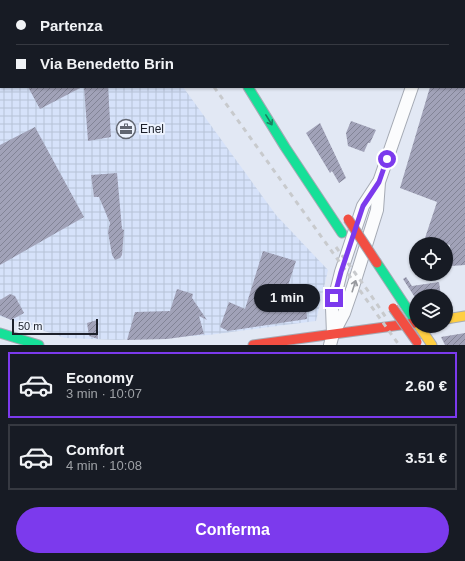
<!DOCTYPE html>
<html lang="it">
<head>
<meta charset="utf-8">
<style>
  :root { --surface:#171b24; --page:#20242c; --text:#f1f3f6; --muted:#9ea1a6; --line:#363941; --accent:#7c3aed }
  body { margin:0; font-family:Arial,sans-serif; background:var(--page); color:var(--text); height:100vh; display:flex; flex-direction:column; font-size:15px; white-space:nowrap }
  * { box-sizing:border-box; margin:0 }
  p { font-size:13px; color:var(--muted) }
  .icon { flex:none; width:22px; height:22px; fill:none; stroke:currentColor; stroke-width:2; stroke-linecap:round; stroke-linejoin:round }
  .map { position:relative; height:345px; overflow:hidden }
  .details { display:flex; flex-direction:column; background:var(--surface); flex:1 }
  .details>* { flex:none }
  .guide { position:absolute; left:0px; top:0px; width:465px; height:88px; box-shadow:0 1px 3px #0004; display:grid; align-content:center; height:88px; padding:0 16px; background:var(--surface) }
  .buttons { position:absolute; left:409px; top:237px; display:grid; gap:8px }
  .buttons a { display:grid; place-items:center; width:44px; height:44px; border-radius:50%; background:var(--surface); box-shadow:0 1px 3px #0004; font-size:20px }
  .scale { position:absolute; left:12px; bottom:10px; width:86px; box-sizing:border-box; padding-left:4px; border:2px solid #1c202a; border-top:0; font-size:11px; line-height:14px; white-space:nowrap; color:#1c202a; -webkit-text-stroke:3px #edf3fe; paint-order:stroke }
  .end { position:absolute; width:18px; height:18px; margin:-9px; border:5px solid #7c3aed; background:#fff; box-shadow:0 0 0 2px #fff }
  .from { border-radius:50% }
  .bubble { position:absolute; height:28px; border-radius:14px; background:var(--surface); box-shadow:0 1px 3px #0004; font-size:13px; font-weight:600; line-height:28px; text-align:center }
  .guide b { display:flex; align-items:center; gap:14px; height:38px; font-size:15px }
  .guide b+b { border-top:1px solid var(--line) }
  .guide i { width:10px; height:10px; background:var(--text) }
  ul { padding:7px 0 0; list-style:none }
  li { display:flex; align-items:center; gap:12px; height:66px; margin:0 8px 6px; padding:0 8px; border:2px solid var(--line); border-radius:0px }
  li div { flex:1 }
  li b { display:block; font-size:15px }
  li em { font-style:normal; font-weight:600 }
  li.selected { border-color:var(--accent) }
  li>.icon { width:36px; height:36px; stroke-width:1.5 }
  .cta { display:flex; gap:8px; margin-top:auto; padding:8px 16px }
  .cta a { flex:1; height:46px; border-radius:24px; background:var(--accent); color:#fff; font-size:16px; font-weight:600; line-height:46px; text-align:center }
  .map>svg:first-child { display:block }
  .industrial { fill:url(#industrial-grid) }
  .building { fill:url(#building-hatch) }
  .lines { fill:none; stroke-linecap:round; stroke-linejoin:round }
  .street-casing { stroke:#a5aab4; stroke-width:14 }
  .fast-casing { stroke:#a5aab4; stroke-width:11 }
  .slow-casing { stroke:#a5aab4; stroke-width:11 }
  .jam-casing { stroke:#a5aab4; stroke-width:11 }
  .street { stroke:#fbfcfd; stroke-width:12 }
  .fast { stroke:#16e098; stroke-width:9 }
  .slow { stroke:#ffcf43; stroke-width:9 }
  .jam { stroke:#f24e42; stroke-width:9 }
  .rail { stroke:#c8cacd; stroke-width:3; stroke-dasharray:5 5; stroke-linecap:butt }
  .jam-bridge-casing { stroke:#a5aab4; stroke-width:11; stroke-linecap:butt }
  .jam-bridge { stroke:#f24e42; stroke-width:9 }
  .oneway { stroke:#198061 }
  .oneway2 { stroke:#97999e }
  .route { stroke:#7c3aed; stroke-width:5 }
  .labels { text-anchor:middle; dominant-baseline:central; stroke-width:4; stroke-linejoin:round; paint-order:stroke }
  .poi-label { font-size:12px; fill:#1c202a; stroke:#edf3fe; text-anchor:start }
</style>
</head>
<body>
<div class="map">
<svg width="465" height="345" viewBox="0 0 465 345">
  <defs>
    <pattern id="industrial-grid" width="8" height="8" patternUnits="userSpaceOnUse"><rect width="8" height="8" fill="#d6e2fa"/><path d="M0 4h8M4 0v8" fill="none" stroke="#b7c2d6"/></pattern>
    <pattern id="building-hatch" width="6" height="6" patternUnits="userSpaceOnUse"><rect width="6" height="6" fill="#a1a2b8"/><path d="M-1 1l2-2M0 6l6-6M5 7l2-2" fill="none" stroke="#828496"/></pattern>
  </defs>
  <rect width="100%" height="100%" fill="#e2e8f4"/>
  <path class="industrial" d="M0 0H103L104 1H1V87H183L276 215 328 270 316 321 209 335 118 340 65 338 0 316Z"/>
  <g class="building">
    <path d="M28 87H82L40 109Z"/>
    <path d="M84 87H108L111 137 88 141Z"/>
    <path d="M430 87H465V265L451 266 450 245 425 238 437 202 400 188Z"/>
    <path d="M351 121 376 130 370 143H368L364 152 348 146 346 133Z"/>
    <path d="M320 123 346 178 339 183 332 171 330 173 306 133Z"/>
    <path d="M35 127 84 217 0 265V145Z"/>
    <path d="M117 173 122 229 124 230 122 255 120 258 115 260 112 255 108 232 110 223 99 197H94L91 175Z"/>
    <path d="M263 251 296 261 286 292 293 294 291 300 306 303 307 319 228 331 220 327 229 302 245 309Z"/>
    <path d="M406 277 412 286 439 282 441 296H416V299L403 279Z"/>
    <path d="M177 289 193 294 192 298 207 320 199 316 204 334 167 339 127 340 135 312 170 311Z"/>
    <path d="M10 294 15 296 24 313 11 320 0 315V300Z"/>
    <path d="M97 320 98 339 89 336 87 323Z"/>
    <path d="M465 333V345H445L441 337Z"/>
  </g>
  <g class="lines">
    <g class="street-casing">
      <g id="street">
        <path d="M443 1V0"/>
        <path d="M464 18H465"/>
        <path d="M333 334 344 313 352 290 377 210 379 182 412 87"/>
        <path d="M330 345 333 334 332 308 341 272 363 206 378 183"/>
      </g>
    </g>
    <g class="fast-casing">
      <g id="fast">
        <path d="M211 0 212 1"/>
        <path d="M248 87 285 147 342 233"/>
        <path d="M377 263 416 322"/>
        <path d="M0 333 39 345"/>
      </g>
    </g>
    <g class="slow-casing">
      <g id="slow">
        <path d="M194 0V1"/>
        <path d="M446 319 465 316"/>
        <path d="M419 326 432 345"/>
      </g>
    </g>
    <g class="jam-casing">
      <path id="jam" d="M253 345 415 323"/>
    </g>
    <use href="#street" class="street"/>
    <use href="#fast" class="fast"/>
    <use href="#slow" class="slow"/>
    <use href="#jam" class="jam"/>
    <g class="rail">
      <path d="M140 0 142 1"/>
      <path d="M149 0 150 1"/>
      <path d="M214 87 399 345"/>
      <path d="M336 247 366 288 387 319"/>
    </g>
    <g class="jam-bridge-casing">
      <g id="jam-bridge">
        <path d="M348 219 377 263"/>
        <path d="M393 308 417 342"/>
      </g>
    </g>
    <use href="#jam-bridge" class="jam-bridge"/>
  </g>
  <defs><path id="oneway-shaft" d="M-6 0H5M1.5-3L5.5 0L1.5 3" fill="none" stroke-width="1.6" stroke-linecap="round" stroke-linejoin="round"/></defs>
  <use class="oneway" href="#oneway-shaft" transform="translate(269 120) rotate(58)"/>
  <use class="oneway2" href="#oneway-shaft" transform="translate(354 286) rotate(-72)"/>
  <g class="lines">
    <path class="route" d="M334 298 341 272 363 206 379 182 387 159"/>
  </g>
  <defs>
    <g id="office-ring" transform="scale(1)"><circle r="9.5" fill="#edf3fe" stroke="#616671" stroke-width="1.5"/><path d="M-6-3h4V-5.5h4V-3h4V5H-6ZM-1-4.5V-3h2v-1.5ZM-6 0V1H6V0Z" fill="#616671"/></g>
  </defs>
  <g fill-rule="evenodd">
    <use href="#office-ring" x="126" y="129"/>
  </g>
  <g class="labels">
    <g class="poi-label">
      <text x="140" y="129">Enel</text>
    </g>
  </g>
</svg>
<div class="buttons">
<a><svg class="icon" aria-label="locate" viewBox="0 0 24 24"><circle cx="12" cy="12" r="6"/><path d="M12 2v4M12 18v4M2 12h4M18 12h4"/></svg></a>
<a><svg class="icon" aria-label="layers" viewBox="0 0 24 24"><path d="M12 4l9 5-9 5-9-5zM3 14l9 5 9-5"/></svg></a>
</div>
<div class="scale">50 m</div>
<i class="end from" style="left:387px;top:159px"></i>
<i class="end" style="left:334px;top:298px"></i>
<div class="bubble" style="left:254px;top:284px;width:66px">1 min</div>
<div class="guide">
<b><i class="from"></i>Partenza</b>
<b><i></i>Via Benedetto Brin</b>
</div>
</div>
<section class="details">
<ul>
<li class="selected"><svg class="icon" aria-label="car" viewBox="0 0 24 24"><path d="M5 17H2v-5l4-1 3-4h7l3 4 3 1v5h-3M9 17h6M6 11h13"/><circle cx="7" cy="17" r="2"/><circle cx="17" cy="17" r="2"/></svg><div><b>Economy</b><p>3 min · 10:07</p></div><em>2.60 €</em></li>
<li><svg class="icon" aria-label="car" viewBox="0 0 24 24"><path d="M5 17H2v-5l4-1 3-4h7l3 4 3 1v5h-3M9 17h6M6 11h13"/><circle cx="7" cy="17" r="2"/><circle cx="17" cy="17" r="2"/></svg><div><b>Comfort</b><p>4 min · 10:08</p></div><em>3.51 €</em></li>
</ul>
<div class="cta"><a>Conferma</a></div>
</section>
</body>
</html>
